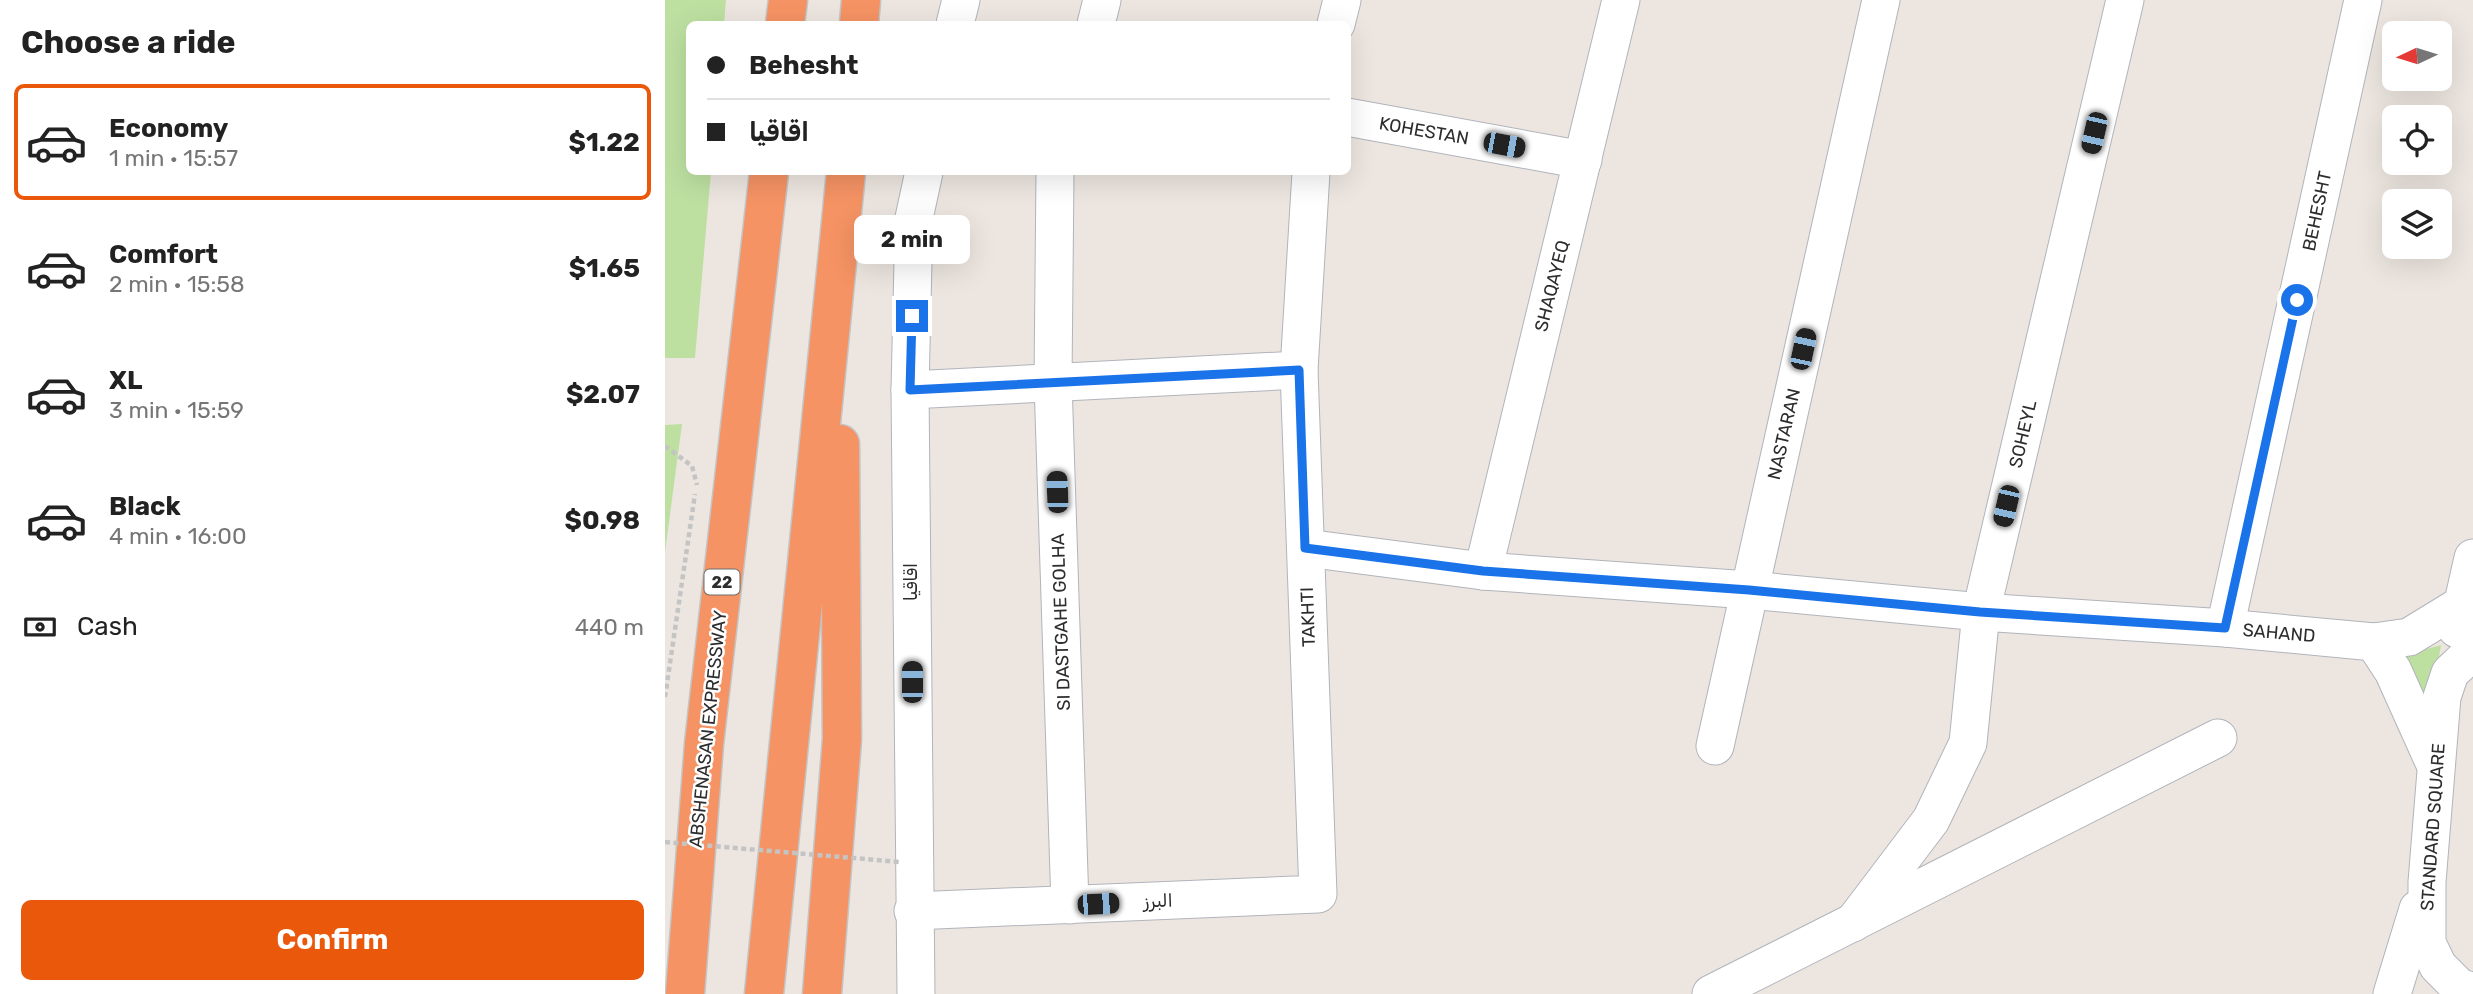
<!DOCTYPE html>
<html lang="en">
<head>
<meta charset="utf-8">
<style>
  :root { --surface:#fff; --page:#f6f6f6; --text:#222; --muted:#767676; --line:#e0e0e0; --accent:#ea580c }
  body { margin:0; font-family:Rubik,"Noto Sans Arabic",sans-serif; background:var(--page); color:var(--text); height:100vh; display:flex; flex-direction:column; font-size:26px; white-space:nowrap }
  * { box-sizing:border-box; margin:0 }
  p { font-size:23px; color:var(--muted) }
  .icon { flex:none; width:38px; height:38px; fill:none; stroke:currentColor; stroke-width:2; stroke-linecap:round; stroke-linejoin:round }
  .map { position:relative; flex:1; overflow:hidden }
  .details { display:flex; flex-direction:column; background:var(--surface); width:665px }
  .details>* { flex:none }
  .top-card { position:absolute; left:21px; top:21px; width:665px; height:154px; border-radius:10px; box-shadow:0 7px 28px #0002; display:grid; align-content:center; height:154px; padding:0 21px; background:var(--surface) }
  .needle { width:46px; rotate:266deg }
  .buttons { position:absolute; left:1717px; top:21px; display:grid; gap:14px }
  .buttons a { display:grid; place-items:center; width:70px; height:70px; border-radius:10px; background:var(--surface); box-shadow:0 7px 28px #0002; font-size:35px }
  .end { position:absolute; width:32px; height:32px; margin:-16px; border:9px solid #1a73e8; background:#fff; box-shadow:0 0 0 4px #fff }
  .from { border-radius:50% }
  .bubble { position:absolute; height:49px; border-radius:10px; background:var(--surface); box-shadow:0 7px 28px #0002; font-size:23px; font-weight:700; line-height:49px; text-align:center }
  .car { position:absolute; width:21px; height:42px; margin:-21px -10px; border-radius:9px; box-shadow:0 0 5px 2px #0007; background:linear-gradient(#222 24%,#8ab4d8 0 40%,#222 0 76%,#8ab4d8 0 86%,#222 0) }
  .top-card b { display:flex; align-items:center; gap:24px; height:66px; font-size:26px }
  .top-card b+b { border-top:2px solid var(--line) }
  .top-card i { width:18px; height:18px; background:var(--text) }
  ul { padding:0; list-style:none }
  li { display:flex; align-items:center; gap:21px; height:116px; margin:0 14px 10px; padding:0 7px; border:4px solid transparent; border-radius:10px }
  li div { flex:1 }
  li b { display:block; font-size:26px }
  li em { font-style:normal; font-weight:700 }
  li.current { border-color:var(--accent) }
  li>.icon { width:63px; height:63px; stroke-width:1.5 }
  h2 { padding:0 21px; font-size:32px; line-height:84px }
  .pay { display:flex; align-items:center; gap:18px; height:77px; padding:0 21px; font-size:26px }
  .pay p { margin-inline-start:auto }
  .button { display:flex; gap:14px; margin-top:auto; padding:14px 21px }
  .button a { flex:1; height:80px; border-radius:10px; background:var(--accent); color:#fff; font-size:28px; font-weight:700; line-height:80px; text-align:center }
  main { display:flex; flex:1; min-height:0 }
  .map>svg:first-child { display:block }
  .green { fill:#bde0a1 }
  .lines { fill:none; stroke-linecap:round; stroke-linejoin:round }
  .minor-casing { stroke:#b1b4bc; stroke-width:39 }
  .highway-casing { stroke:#c4c4c4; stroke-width:41 }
  .path { stroke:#c4c4c4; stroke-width:4.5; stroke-dasharray:5 3.5; stroke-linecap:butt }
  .minor { stroke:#fff; stroke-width:37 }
  .highway { stroke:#f59364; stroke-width:38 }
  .path-bridge { stroke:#c4c4c4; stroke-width:4.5; stroke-dasharray:5 3.5; stroke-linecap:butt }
  .route { stroke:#1a73e8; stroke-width:9 }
  .labels { text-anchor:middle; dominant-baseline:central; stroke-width:5; stroke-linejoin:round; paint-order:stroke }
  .shield { fill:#fff; stroke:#6c6c6c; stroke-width:2 }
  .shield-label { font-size:16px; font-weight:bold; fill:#2d2d2d }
  .street-label { font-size:18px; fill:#2d2d2d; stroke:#fff }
</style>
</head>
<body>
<main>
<section class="details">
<h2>Choose a ride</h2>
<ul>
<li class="current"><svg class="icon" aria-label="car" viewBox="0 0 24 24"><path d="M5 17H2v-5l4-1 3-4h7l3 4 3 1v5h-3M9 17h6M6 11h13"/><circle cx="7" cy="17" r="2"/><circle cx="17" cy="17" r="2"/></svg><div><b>Economy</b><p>1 min · 15:57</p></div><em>$1.22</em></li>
<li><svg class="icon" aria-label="car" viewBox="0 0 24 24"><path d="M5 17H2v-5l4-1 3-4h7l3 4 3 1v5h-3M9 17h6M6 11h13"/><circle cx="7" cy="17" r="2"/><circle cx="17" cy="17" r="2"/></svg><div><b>Comfort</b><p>2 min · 15:58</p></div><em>$1.65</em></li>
<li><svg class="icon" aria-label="car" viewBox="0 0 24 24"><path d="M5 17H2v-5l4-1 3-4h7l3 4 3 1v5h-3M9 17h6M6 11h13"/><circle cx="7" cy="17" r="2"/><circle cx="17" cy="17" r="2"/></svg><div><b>XL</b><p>3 min · 15:59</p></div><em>$2.07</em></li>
<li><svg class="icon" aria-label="car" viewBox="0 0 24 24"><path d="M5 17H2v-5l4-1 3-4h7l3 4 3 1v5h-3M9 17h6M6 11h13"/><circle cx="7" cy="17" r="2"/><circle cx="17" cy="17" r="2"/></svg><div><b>Black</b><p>4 min · 16:00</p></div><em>$0.98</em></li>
</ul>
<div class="pay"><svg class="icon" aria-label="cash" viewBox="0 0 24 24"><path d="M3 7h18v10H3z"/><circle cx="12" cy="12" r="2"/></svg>Cash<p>440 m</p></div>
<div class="button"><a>Confirm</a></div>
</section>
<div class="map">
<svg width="1808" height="994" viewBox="0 0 1808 994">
  <rect width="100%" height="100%" fill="#ede6e0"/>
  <g class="green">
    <path d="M0 0H61L59 24H24V172H46L30 358H0Z"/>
    <path d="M17 424 0 552V425Z"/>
    <path d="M1776 645 1766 703 1758 710 1737 656Z"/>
  </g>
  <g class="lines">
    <g class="minor-casing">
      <g id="minor">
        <path d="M290 24 296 0"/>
        <path d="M431 24 437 0"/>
        <path d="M671 24 677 0"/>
        <path d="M682 117 918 160"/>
        <path d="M390 172 388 382 405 905"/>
        <path d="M245 390 634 370"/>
        <path d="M641 548 818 571 1084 590 1316 612 1560 628 1709 642 1744 637 1798 604"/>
        <path d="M818 571 956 0"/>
        <path d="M1560 628 1698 0"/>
        <path d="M1792 629 1808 558"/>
        <path d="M1709 642 1728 671 1769 762"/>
        <path d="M1808 651 1785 673 1777 697 1762 882V943L1773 966 1794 987 1808 992"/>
        <path d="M1050 746 1216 0"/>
        <path d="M248 911 653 894 634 370 646 172"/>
        <path d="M1188 923 1266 820 1303 743 1316 612 1460 0"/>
        <path d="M251 994 245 390 249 218 259 172"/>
        <path d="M1046 994 1553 738"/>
        <path d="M1727 994 1753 909"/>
      </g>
    </g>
    <g class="highway-casing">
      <g id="highway">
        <path d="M120 24 123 0"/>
        <path d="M194 24 196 0"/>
        <path d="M20 994 39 744 104 172"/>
        <path d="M99 994 181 172"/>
        <path d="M157 994 177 739 175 444"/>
      </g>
    </g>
    <g class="path">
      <path d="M0 446 27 466 32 485"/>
      <path d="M0 697 30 494"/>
    </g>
    <use href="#minor" class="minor"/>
    <use href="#highway" class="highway"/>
    <path class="path-bridge" d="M0 842 235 862"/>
  </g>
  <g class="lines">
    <path class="route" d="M247 316 245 390 634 370 640 548 818 571 1084 590 1315 612 1560 628 1632 300"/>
  </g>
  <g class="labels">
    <rect class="shield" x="39.5" y="569.5" width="35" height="25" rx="5"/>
    <g class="shield-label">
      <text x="57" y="582">22</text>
    </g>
    <g class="street-label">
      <text transform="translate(759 131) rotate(10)">KOHESTAN</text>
      <text transform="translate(1652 211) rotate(-78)">BEHESHT</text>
      <text transform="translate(887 286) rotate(-76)">SHAQAYEQ</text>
      <text transform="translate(1119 434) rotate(-77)">NASTARAN</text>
      <text transform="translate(1358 434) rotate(-77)">SOHEYL</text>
      <text transform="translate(246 582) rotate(-90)">اقاقیا</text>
      <text transform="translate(643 617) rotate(-92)">TAKHTI</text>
      <text transform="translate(396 622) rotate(-92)">SI DASTGAHE GOLHA</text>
      <text transform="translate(1614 633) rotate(5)">SAHAND</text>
      <text transform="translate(43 729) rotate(-84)">ABSHENASAN EXPRESSWAY</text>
      <text transform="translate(1768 827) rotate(-86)">STANDARD SQUARE</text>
      <text transform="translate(493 901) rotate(-2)">البرز</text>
    </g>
  </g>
</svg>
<div class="buttons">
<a><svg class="needle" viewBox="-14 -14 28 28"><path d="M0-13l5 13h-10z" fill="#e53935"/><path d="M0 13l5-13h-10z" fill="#767676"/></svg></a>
<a><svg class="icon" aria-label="locate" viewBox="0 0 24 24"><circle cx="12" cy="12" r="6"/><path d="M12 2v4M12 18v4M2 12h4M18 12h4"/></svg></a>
<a><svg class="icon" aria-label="layers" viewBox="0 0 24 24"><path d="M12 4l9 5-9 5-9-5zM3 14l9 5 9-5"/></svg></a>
</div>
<i class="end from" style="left:1632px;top:300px"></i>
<i class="end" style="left:247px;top:316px"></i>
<div class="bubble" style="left:189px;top:215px;width:116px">2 min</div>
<i class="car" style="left:1429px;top:133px;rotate:193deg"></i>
<i class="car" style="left:839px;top:145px;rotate:101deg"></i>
<i class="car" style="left:1138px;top:349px;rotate:12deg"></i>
<i class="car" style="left:392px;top:492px;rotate:358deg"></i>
<i class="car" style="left:1341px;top:506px;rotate:193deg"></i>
<i class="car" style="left:247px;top:682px;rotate:0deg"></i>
<i class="car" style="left:433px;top:904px;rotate:87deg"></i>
<div class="top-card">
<b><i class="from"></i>Behesht</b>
<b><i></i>اقاقیا</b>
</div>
</div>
</main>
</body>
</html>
